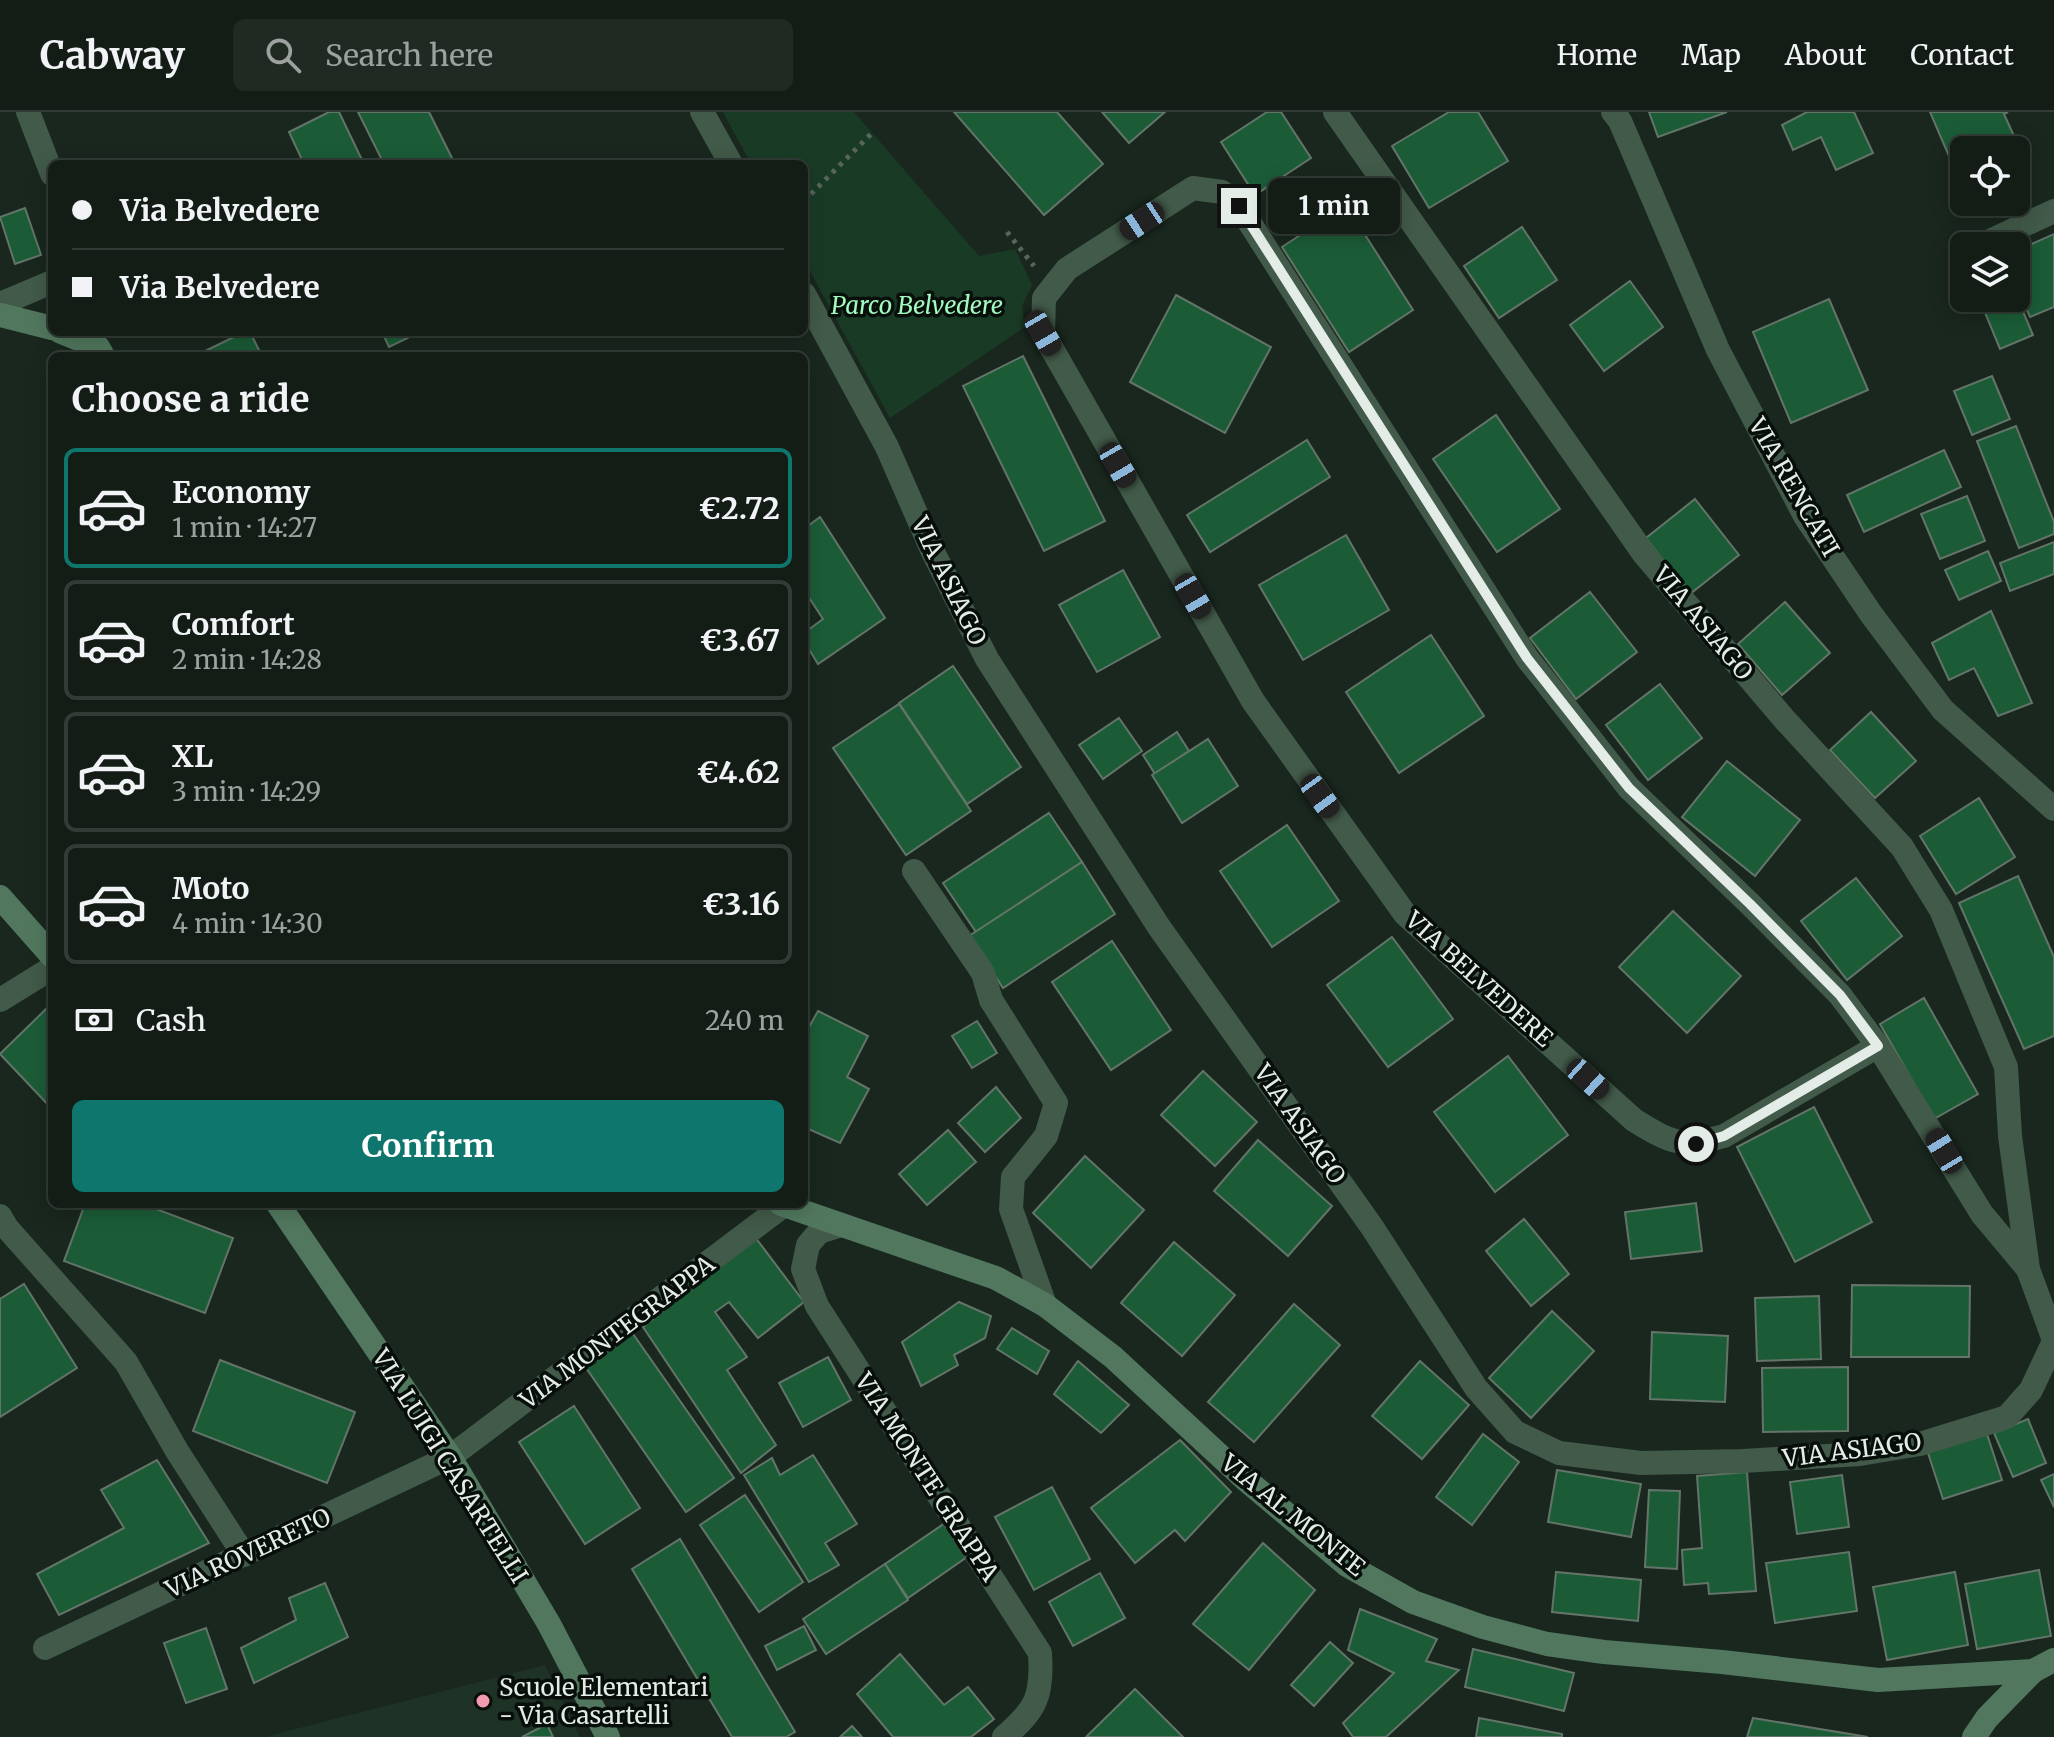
<!DOCTYPE html>
<html lang="en">
<head>
<meta charset="utf-8">
<style>
  :root { --surface:#131d16; --page:#202a23; --text:#f1f3f6; --muted:#9da2a1; --line:#323b35; --accent:#0f766e }
  body { margin:0; font-family:Merriweather,serif; background:var(--page); color:var(--text); height:100vh; display:flex; flex-direction:column; font-size:30px; white-space:nowrap }
  * { box-sizing:border-box; margin:0 }
  p { font-size:26px; color:var(--muted) }
  .icon { flex:none; width:44px; height:44px; fill:none; stroke:currentColor; stroke-width:2; stroke-linecap:round; stroke-linejoin:round }
  .map { position:relative; flex:1; overflow:hidden }
  .panel { position:absolute; left:48px; top:240px; width:760px; height:856px; display:flex; flex-direction:column; background:var(--surface); border-radius:12px; box-shadow:0 4px 20px #0003,0 0 0 2px var(--line) }
  .panel>* { flex:none }
  .top-card { position:absolute; left:48px; top:48px; width:760px; height:176px; border-radius:12px; box-shadow:0 4px 20px #0003,0 0 0 2px var(--line); display:grid; align-content:center; height:176px; padding:0 24px; background:var(--surface) }
  .tools { position:absolute; left:1950px; top:24px; display:grid; gap:16px }
  .tools a { display:grid; place-items:center; width:80px; height:80px; border-radius:12px; background:var(--surface); box-shadow:0 4px 20px #0003,0 0 0 2px var(--line); font-size:40px }
  .end { position:absolute; width:36px; height:36px; margin:-18px; border:10px solid #e3ece6; background:#111; box-shadow:0 0 0 4px #111 }
  .from { border-radius:50% }
  .bubble { position:absolute; height:56px; border-radius:12px; background:var(--surface); box-shadow:0 4px 20px #0003,0 0 0 2px var(--line); font-size:26px; font-weight:700; line-height:56px; text-align:center }
  .car { position:absolute; width:24px; height:48px; margin:-24px -12px; border-radius:10px; box-shadow:0 0 6px 2px #0007; background:linear-gradient(#222 24%,#8ab4d8 0 40%,#222 0 76%,#8ab4d8 0 86%,#222 0) }
  .top-card b { display:flex; align-items:center; gap:28px; height:76px; font-size:30px }
  .top-card b+b { border-top:2px solid var(--line) }
  .top-card i { width:20px; height:20px; background:var(--text) }
  ul { padding:0; list-style:none }
  li { display:flex; align-items:center; gap:24px; height:120px; margin:0 16px 12px; padding:0 8px; border:4px solid var(--line); border-radius:12px }
  li div { flex:1 }
  li b { display:block; font-size:30px }
  li em { font-style:normal; font-weight:700 }
  li.active { border-color:var(--accent) }
  li>.icon { width:72px; height:72px; stroke-width:1.5 }
  h2 { padding:0 24px; font-size:36px; line-height:96px }
  .pay { display:flex; align-items:center; gap:20px; height:88px; padding:0 24px; font-size:30px }
  .pay p { margin-inline-start:auto }
  .action { display:flex; gap:16px; margin-top:auto; padding:16px 24px }
  .action a { flex:1; height:92px; border-radius:12px; background:var(--accent); color:#fff; font-size:32px; font-weight:700; line-height:92px; text-align:center }
  header { display:flex; align-items:center; gap:48px; box-sizing:border-box; height:112px; padding:0 40px; background:var(--surface); border-bottom:2px solid var(--line) }
  header strong { font-size:38px }
  nav { display:flex; gap:44px; margin-inline-start:auto; font-size:28px }
  .search { width:560px; height:72px; background:var(--page); display:flex; align-items:center; gap:20px; box-sizing:border-box; padding:0 28px; border-radius:12px; color:var(--muted); font-size:30px }
  .map>svg:first-child { display:block }
  .built { fill:#1e3225 }
  .green { fill:#193b26 }
  .building { fill:#1b5c37; stroke:#637468; stroke-width:2 }
  .lines { fill:none; stroke-linecap:round; stroke-linejoin:round }
  .path { stroke:#58645c; stroke-width:5; stroke-dasharray:4 6; stroke-linecap:butt }
  .street { stroke:#425a49; stroke-width:24 }
  .secondary { stroke:#51785e; stroke-width:24 }
  .route { stroke:#e3ece6; stroke-width:10 }
  .poi-dot { fill:#f29aaf; stroke:#080f0a; stroke-width:3 }
  .labels { text-anchor:middle; dominant-baseline:central; stroke-width:7; stroke-linejoin:round; paint-order:stroke }
  .park-label { font-size:24px; font-style:italic; fill:#a1fbc0; stroke:#080f0a }
  .street-label { font-size:24px; fill:#e3ece6; stroke:#080f0a }
  .poi-label { font-size:24px; fill:#e3ece6; stroke:#080f0a; text-anchor:start }
</style>
</head>
<body>
<header>
<strong>Cabway</strong>
<div class="search"><svg class="icon" aria-label="search" viewBox="0 0 24 24"><circle cx="10" cy="10" r="6"/><path d="M15 15l6 6"/></svg>Search here</div>
<nav><a>Home</a><a>Map</a><a>About</a><a>Contact</a></nav>
</header>
<div class="map">
<svg width="2054" height="1625" viewBox="0 0 2054 1625">
  <rect width="100%" height="100%" fill="#19271e"/>
  <path class="built" d="M545 1553 580 1625H264Z"/>
  <path class="green" d="M723 0H854L979 144 1015 137 1032 173 1022 194 1025 215 890 306 804 148V52H751Z"/>
  <g class="building">
    <path d="M329 0H339L364 52H304L289 20Z"/>
    <path d="M358 0H429L455 52H384Z"/>
    <path d="M954 0H1057L1103 52 1044 103Z"/>
    <path d="M1102 0H1165L1129 31Z"/>
    <path d="M1267 0H1281L1311 46 1255 83 1221 30Z"/>
    <path d="M1449 0H1478L1508 49 1429 96 1392 34Z"/>
    <path d="M1649 0H1727L1658 25Z"/>
    <path d="M1807 0H1854L1873 41 1836 58 1821 25 1793 38 1782 13Z"/>
    <path d="M1930 0H2008L2004 2 2023 44 2016 47V38H1964V71L1961 72Z"/>
    <path d="M1346 93 1413 198 1349 240 1282 135Z"/>
    <path d="M25 96 41 143 15 152 0 105Z"/>
    <path d="M1522 115 1557 168 1499 206 1464 154Z"/>
    <path d="M2054 122V195L2030 205 2016 172V139Z"/>
    <path d="M1630 169 1663 215 1604 259 1570 213Z"/>
    <path d="M1176 183 1271 235 1225 321 1130 270Z"/>
    <path d="M2016 183 2033 223 2000 237 1979 186H2016Z"/>
    <path d="M1829 187 1868 278 1791 311 1753 220Z"/>
    <path d="M244 220H250L262 244H195Z"/>
    <path d="M382 220H420L389 235Z"/>
    <path d="M1023 244 1105 409 1044 439 963 274Z"/>
    <path d="M1992 264 2010 307 1972 323 1954 279Z"/>
    <path d="M1496 303 1560 397 1497 440 1433 347Z"/>
    <path d="M2016 314 2054 410V422L2019 436 1977 329Z"/>
    <path d="M1307 328 1330 365 1210 440 1187 403Z"/>
    <path d="M1944 338 1961 375 1864 420 1847 383Z"/>
    <path d="M1967 384 1985 429 1940 447 1921 402Z"/>
    <path d="M1695 387 1739 443 1690 482 1646 426Z"/>
    <path d="M820 405 885 506 818 552 804 529V521L823 507 804 478V417Z"/>
    <path d="M1346 423 1389 498 1303 548 1259 473Z"/>
    <path d="M2054 430V462L2010 479 2000 451Z"/>
    <path d="M1988 439 2001 469 1959 488 1945 458Z"/>
    <path d="M1123 458 1160 525 1097 560 1059 493Z"/>
    <path d="M1590 480 1637 540 1576 587 1530 526Z"/>
    <path d="M1785 490 1830 541 1782 583 1738 532Z"/>
    <path d="M1991 499 2032 591 1998 604 1974 556 1949 568 1932 531Z"/>
    <path d="M1431 523 1484 604 1399 661 1346 580Z"/>
    <path d="M953 554 1021 655 967 692 899 591Z"/>
    <path d="M1660 572 1702 626 1648 668 1606 613Z"/>
    <path d="M899 592 971 699 906 743 833 636Z"/>
    <path d="M1871 600 1916 649 1875 686 1830 638Z"/>
    <path d="M1119 606 1142 639 1103 667 1079 633Z"/>
    <path d="M1177 620 1189 639 1155 662 1143 643Z"/>
    <path d="M1208 627 1238 674 1182 711 1152 663Z"/>
    <path d="M1727 649 1800 708 1755 764 1682 705Z"/>
    <path d="M1979 686 2015 745 1956 782 1920 724Z"/>
    <path d="M1049 701 1082 750 976 820 943 771Z"/>
    <path d="M1287 713 1339 789 1272 835 1220 759Z"/>
    <path d="M1082 750 1115 802 1003 876 969 824Z"/>
    <path d="M2018 764 2054 845V924L2024 937 1959 791Z"/>
    <path d="M1856 766 1902 824 1847 868 1801 809Z"/>
    <path d="M1673 799 1741 864 1687 921 1619 855Z"/>
    <path d="M1392 825 1453 907 1388 955 1327 873Z"/>
    <path d="M1112 829 1171 918 1111 958 1052 870Z"/>
    <path d="M1924 886 1978 982 1934 1007 1880 912Z"/>
    <path d="M46 897 52 903V997L0 942Z"/>
    <path d="M818 899 868 924 847 965 869 977 840 1031 804 1015V924Z"/>
    <path d="M977 909 997 941 972 956 952 924Z"/>
    <path d="M1508 944 1568 1023 1495 1080 1434 1000Z"/>
    <path d="M1203 959 1257 1010 1215 1054 1161 1003Z"/>
    <path d="M996 975 1021 1006 985 1040 958 1011Z"/>
    <path d="M1814 995 1872 1110 1795 1150 1737 1035Z"/>
    <path d="M948 1018 976 1050 927 1093 899 1062Z"/>
    <path d="M1258 1028 1332 1094 1288 1144 1214 1079Z"/>
    <path d="M1085 1044 1144 1098 1091 1156 1033 1101Z"/>
    <path d="M1696 1091 1702 1139 1631 1147 1625 1100Z"/>
    <path d="M85 1092H143L233 1126 205 1201 64 1149Z"/>
    <path d="M1524 1107 1569 1162 1531 1194 1486 1139Z"/>
    <path d="M755 1125 804 1190 758 1226 729 1190 715 1200 747 1245 727 1258 776 1333 741 1361 643 1215Z"/>
    <path d="M1174 1130 1235 1183 1182 1244 1121 1191Z"/>
    <path d="M24 1172 77 1256 0 1305V1187Z"/>
    <path d="M1852 1173 1970 1174 1969 1245H1851Z"/>
    <path d="M1819 1184 1821 1247 1757 1249 1755 1186Z"/>
    <path d="M959 1190 991 1204 985 1226 954 1243 958 1253 921 1274 902 1230Z"/>
    <path d="M1294 1192 1340 1233 1254 1330 1208 1290Z"/>
    <path d="M1552 1199 1594 1239 1531 1306 1489 1266Z"/>
    <path d="M1012 1216 1049 1239 1037 1262 997 1237Z"/>
    <path d="M631 1219 734 1366 686 1400 584 1253Z"/>
    <path d="M1652 1220 1728 1224 1725 1290 1650 1287Z"/>
    <path d="M828 1245 851 1288 803 1315 779 1271Z"/>
    <path d="M220 1248 355 1300 327 1371 193 1319Z"/>
    <path d="M1078 1249 1129 1293 1101 1321 1054 1282Z"/>
    <path d="M1420 1249 1469 1293 1422 1347 1372 1304Z"/>
    <path d="M1848 1255V1319L1763 1320 1762 1256Z"/>
    <path d="M574 1294 640 1396 585 1432 519 1330Z"/>
    <path d="M2028 1307 2046 1351 2013 1365 1994 1321Z"/>
    <path d="M1986 1319 2002 1368 1943 1387 1927 1338Z"/>
    <path d="M1483 1322 1519 1350 1472 1413 1436 1385Z"/>
    <path d="M1180 1328 1231 1380 1185 1429 1175 1418 1135 1451 1091 1396Z"/>
    <path d="M813 1343 857 1412 825 1431 839 1453 809 1470 744 1363 772 1346 780 1363Z"/>
    <path d="M157 1348 209 1431 59 1503 37 1462 124 1416 101 1378Z"/>
    <path d="M1557 1358 1641 1372 1631 1425 1548 1410Z"/>
    <path d="M1747 1360 1756 1479 1709 1482 1708 1471 1684 1473 1682 1438 1702 1436 1697 1364Z"/>
    <path d="M2054 1362V1395L2041 1368Z"/>
    <path d="M1842 1363 1849 1415 1797 1422 1790 1370Z"/>
    <path d="M1052 1375 1090 1447 1034 1478 995 1405Z"/>
    <path d="M1649 1378 1680 1379 1677 1457 1645 1455Z"/>
    <path d="M745 1383 803 1470 759 1500 700 1413Z"/>
    <path d="M945 1411 967 1445 908 1486 885 1452Z"/>
    <path d="M680 1427 795 1620 786 1625H732L632 1457Z"/>
    <path d="M1263 1431 1315 1478 1249 1558 1193 1512Z"/>
    <path d="M1849 1440 1857 1499 1775 1511 1766 1451Z"/>
    <path d="M885 1452 908 1488 826 1542 803 1507Z"/>
    <path d="M2039 1458 2051 1524 1977 1537 1965 1472Z"/>
    <path d="M1556 1460 1641 1468 1638 1509 1552 1500Z"/>
    <path d="M1955 1460 1968 1533 1887 1548 1873 1475Z"/>
    <path d="M1100 1461 1125 1506 1073 1534 1049 1490Z"/>
    <path d="M325 1471 348 1525 254 1571 241 1536 296 1508 289 1486Z"/>
    <path d="M1360 1497 1437 1527 1426 1549 1459 1558 1386 1625H1353L1343 1611 1394 1561 1348 1538Z"/>
    <path d="M804 1514 816 1538 777 1558 765 1534Z"/>
    <path d="M206 1516 227 1577 186 1591 164 1531Z"/>
    <path d="M1330 1530 1353 1551 1314 1594 1291 1573Z"/>
    <path d="M1473 1537 1574 1561 1564 1599 1465 1575Z"/>
    <path d="M900 1542 944 1593 968 1575 994 1607 971 1625H893L857 1582Z"/>
    <path d="M1135 1577 1183 1625H1086Z"/>
    <path d="M1479 1606 1562 1622V1625H1476Z"/>
    <path d="M1753 1606 1868 1625H1747Z"/>
    <path d="M547 1612 553 1625H522Z"/>
    <path d="M852 1614 862 1625H840Z"/>
  </g>
  <g class="lines">
    <g class="path">
      <path d="M804 89 872 21"/>
      <path d="M1007 120 1034 154"/>
    </g>
    <g class="street">
      <path d="M28 0 52 62"/>
      <path d="M702 0 731 52"/>
      <path d="M1335 0 1644 442 1785 608 1902 735 1941 798 2006 955 2010 1024 2028 1157 2054 1228"/>
      <path d="M1613 0 1620 9 1718 238 1805 404 1871 502 1943 598 2054 697"/>
      <path d="M1979 134 2054 99"/>
      <path d="M804 182 887 335 932 438 987 547 1159 815 1372 1115 1476 1276 1515 1320 1559 1341 1641 1351 1743 1349 1860 1342 1920 1332 2007 1305 2031 1278 2054 1229"/>
      <path d="M0 192 52 170"/>
      <path d="M914 759 983 861 991 888 1056 991 1046 1024 1013 1065 1011 1097 1045 1193"/>
      <path d="M0 888 52 856"/>
      <path d="M1878 934 1724 1024C1681 1036 1671 1031 1634 1008L1405 802 1253 589 1043 221 1044 186 1067 157 1193 76 1222 80 1239 94 1527 546 1629 676 1750 792 1840 883 1878 934 1982 1102 2028 1157"/>
      <path d="M0 1104 7 1116 126 1250 177 1339 244 1443"/>
      <path d="M841 1113 819 1120 808 1133 803 1157 817 1194 1040 1541C1043 1584 1036 1598 1004 1625"/>
      <path d="M45 1536 450 1345 783 1094"/>
    </g>
    <g class="secondary">
      <path d="M0 203 52 216"/>
      <path d="M61 220 98 235 103 244"/>
      <path d="M0 785 52 844"/>
      <path d="M278 1092 450 1345 549 1512 608 1625"/>
      <path d="M781 1092 996 1166 1045 1193 1113 1245 1245 1367 1347 1453 1413 1490 1483 1515 1547 1532 1604 1540 1722 1550 1878 1568 2033 1559 2054 1548"/>
      <path d="M1974 1625 1987 1606 2033 1559"/>
    </g>
  </g>
  <g class="lines">
    <path class="route" d="M1239 94 1527 546 1629 676 1750 792 1840 883 1878 934 1724 1024 1696 1032"/>
  </g>
  <circle class="poi-dot" cx="483" cy="1589" r="8"/>
  <g class="labels">
    <g class="park-label">
      <text x="917" y="193">Parco Belvedere</text>
    </g>
    <g class="street-label">
      <text transform="translate(1794 375) rotate(60)">VIA RENCATI</text>
      <text transform="translate(949 469) rotate(64)">VIA ASIAGO</text>
      <text transform="translate(1703 511) rotate(50)">VIA ASIAGO</text>
      <text transform="translate(1479 867) rotate(42)">VIA BELVEDERE</text>
      <text transform="translate(1300 1012) rotate(55)">VIA ASIAGO</text>
      <text transform="translate(617 1220) rotate(-37)">VIA MONTEGRAPPA</text>
      <text transform="translate(1852 1338) rotate(-7)">VIA ASIAGO</text>
      <text transform="translate(450 1354) rotate(58)">VIA LUIGI CASARTELLI</text>
      <text transform="translate(927 1365) rotate(57)">VIA MONTE GRAPPA</text>
      <text transform="translate(1293 1403) rotate(39)">VIA AL MONTE</text>
      <text transform="translate(248 1441) rotate(-25)">VIA ROVERETO</text>
    </g>
    <g class="poi-label">
      <text x="499" y="1575">Scuole Elementari<tspan x="499" dy="28">- Via Casartelli</tspan></text>
    </g>
  </g>
</svg>
<div class="tools">
<a><svg class="icon" aria-label="locate" viewBox="0 0 24 24"><circle cx="12" cy="12" r="6"/><path d="M12 2v4M12 18v4M2 12h4M18 12h4"/></svg></a>
<a><svg class="icon" aria-label="layers" viewBox="0 0 24 24"><path d="M12 4l9 5-9 5-9-5zM3 14l9 5 9-5"/></svg></a>
</div>
<i class="end from" style="left:1696px;top:1032px"></i>
<i class="end" style="left:1239px;top:94px"></i>
<div class="bubble" style="left:1268px;top:66px;width:132px">1 min</div>
<i class="car" style="left:1142px;top:109px;rotate:237deg"></i>
<i class="car" style="left:1043px;top:221px;rotate:150deg"></i>
<i class="car" style="left:1118px;top:353px;rotate:150deg"></i>
<i class="car" style="left:1193px;top:484px;rotate:150deg"></i>
<i class="car" style="left:1320px;top:684px;rotate:144deg"></i>
<i class="car" style="left:1588px;top:967px;rotate:132deg"></i>
<i class="car" style="left:1944px;top:1039px;rotate:329deg"></i>
<div class="top-card">
<b><i class="from"></i>Via Belvedere</b>
<b><i></i>Via Belvedere</b>
</div>
<section class="panel">
<h2>Choose a ride</h2>
<ul>
<li class="active"><svg class="icon" aria-label="car" viewBox="0 0 24 24"><path d="M5 17H2v-5l4-1 3-4h7l3 4 3 1v5h-3M9 17h6M6 11h13"/><circle cx="7" cy="17" r="2"/><circle cx="17" cy="17" r="2"/></svg><div><b>Economy</b><p>1 min · 14:27</p></div><em>€2.72</em></li>
<li><svg class="icon" aria-label="car" viewBox="0 0 24 24"><path d="M5 17H2v-5l4-1 3-4h7l3 4 3 1v5h-3M9 17h6M6 11h13"/><circle cx="7" cy="17" r="2"/><circle cx="17" cy="17" r="2"/></svg><div><b>Comfort</b><p>2 min · 14:28</p></div><em>€3.67</em></li>
<li><svg class="icon" aria-label="car" viewBox="0 0 24 24"><path d="M5 17H2v-5l4-1 3-4h7l3 4 3 1v5h-3M9 17h6M6 11h13"/><circle cx="7" cy="17" r="2"/><circle cx="17" cy="17" r="2"/></svg><div><b>XL</b><p>3 min · 14:29</p></div><em>€4.62</em></li>
<li><svg class="icon" aria-label="car" viewBox="0 0 24 24"><path d="M5 17H2v-5l4-1 3-4h7l3 4 3 1v5h-3M9 17h6M6 11h13"/><circle cx="7" cy="17" r="2"/><circle cx="17" cy="17" r="2"/></svg><div><b>Moto</b><p>4 min · 14:30</p></div><em>€3.16</em></li>
</ul>
<div class="pay"><svg class="icon" aria-label="cash" viewBox="0 0 24 24"><path d="M3 7h18v10H3z"/><circle cx="12" cy="12" r="2"/></svg>Cash<p>240 m</p></div>
<div class="action"><a>Confirm</a></div>
</section>
</div>
</body>
</html>
